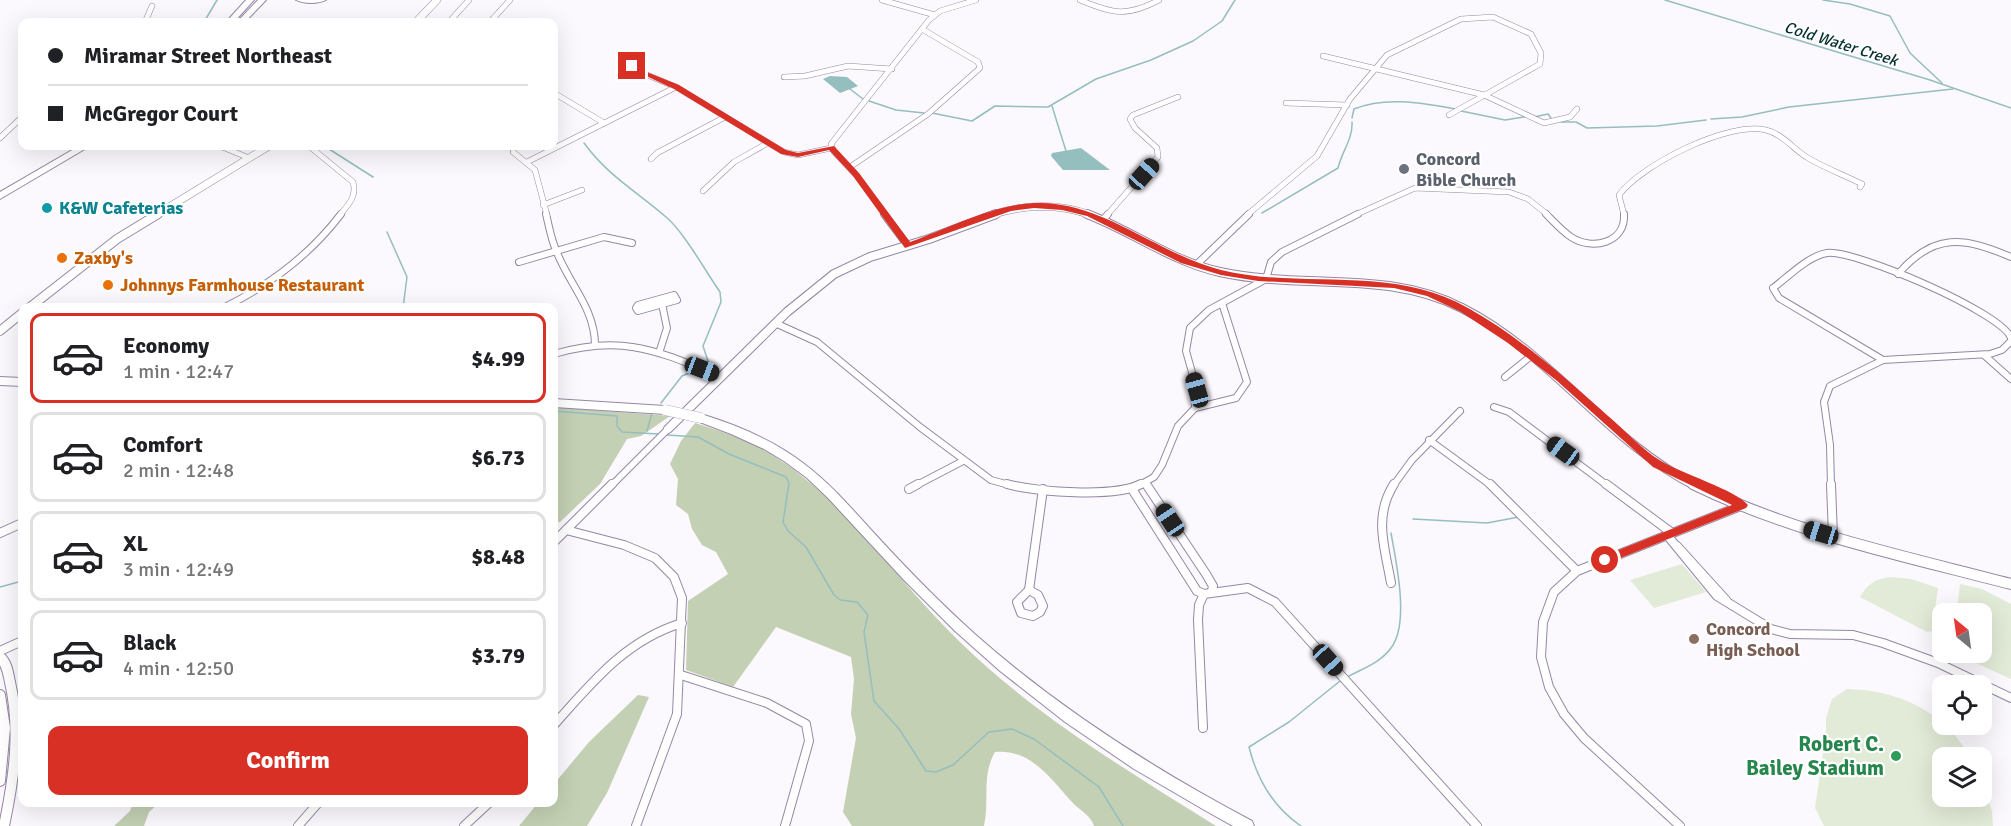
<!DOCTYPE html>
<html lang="en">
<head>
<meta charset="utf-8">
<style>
  :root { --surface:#fff; --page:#f6f6f6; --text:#202124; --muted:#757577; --line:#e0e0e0; --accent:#d93025 }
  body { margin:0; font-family:Signika,sans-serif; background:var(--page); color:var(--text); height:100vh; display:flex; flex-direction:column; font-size:22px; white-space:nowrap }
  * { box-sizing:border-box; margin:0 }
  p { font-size:20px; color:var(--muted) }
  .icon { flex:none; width:33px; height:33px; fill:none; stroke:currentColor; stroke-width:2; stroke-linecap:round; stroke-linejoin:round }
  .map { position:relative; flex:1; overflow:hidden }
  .side { position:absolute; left:18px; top:303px; width:540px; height:504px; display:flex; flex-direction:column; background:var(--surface); border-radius:12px; box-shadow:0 6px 24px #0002 }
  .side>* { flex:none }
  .guide { position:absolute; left:18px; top:18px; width:540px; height:132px; border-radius:12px; box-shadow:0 6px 24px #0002; display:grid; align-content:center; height:132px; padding:0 30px; background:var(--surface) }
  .needle { width:39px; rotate:331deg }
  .fabs { position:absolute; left:1932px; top:603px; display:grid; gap:12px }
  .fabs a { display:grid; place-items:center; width:60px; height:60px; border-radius:12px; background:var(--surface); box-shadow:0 6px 24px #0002; font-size:30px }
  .end { position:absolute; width:27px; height:27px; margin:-14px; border:8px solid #d93025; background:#fff; box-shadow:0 0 0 3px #fff }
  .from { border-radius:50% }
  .car { position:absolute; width:18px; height:36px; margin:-18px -9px; border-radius:8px; box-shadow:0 0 4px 2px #0007; background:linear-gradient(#222 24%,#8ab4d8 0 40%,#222 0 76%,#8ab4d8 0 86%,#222 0) }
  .guide b { display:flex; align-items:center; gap:21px; height:57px; font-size:22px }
  .guide b+b { border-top:2px solid var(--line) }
  .guide i { width:15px; height:15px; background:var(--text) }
  ul { padding:10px 0 0; list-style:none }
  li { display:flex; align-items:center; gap:18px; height:90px; margin:0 12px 9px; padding:0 18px; border:3px solid var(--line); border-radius:12px }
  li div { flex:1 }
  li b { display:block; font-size:22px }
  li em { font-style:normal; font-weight:800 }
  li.active { border-color:var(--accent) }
  li>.icon { width:54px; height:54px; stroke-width:1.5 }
  .button { display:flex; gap:12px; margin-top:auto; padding:12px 30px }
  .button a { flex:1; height:69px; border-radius:12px; background:var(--accent); color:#fff; font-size:24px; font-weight:800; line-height:69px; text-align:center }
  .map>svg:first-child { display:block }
  .green { fill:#e2ebd7 }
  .forest { fill:#c3d0b3 }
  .water { fill:#95bebf }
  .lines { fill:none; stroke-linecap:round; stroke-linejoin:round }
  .stream { stroke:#95bebf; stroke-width:1.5 }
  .street-far2-casing { stroke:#9687a4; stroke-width:6 }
  .street-far1-casing { stroke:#9687a4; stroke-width:8 }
  .street-casing { stroke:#9687a4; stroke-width:10 }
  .secondary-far2-casing { stroke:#9687a4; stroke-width:8 }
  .secondary-far1-casing { stroke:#9687a4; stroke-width:10 }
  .secondary-casing { stroke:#9687a4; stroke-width:12 }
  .primary-casing { stroke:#9687a4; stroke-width:2 }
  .highway-casing { stroke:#9687a4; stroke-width:2 }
  .street-far2 { stroke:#fff; stroke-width:5 }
  .street-far1 { stroke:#fff; stroke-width:6 }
  .street { stroke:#fff; stroke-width:8 }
  .secondary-far2 { stroke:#fff; stroke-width:7 }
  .secondary-far1 { stroke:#fff; stroke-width:8 }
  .secondary { stroke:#fff; stroke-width:10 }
  .primary { fill:#fff; fill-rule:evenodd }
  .highway { fill:#fff; fill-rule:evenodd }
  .primary-bridge-casing { stroke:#9687a4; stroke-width:11; stroke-linecap:butt }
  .primary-bridge { stroke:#fff; stroke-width:10 }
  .route { fill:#d93025 }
  .worship-dot { fill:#6b7280; stroke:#fff; stroke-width:2 }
  .culture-dot { fill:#0f9aa8; stroke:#fff; stroke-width:2 }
  .food-dot { fill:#e8710a; stroke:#fff; stroke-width:2 }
  .education-dot { fill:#8d6e63; stroke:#fff; stroke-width:2 }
  .leisure-dot { fill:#2e9e5b; stroke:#fff; stroke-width:2 }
  .labels { text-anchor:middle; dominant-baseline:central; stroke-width:4.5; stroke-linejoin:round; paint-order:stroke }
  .far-water-label { font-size:16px; font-style:italic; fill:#063031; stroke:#fff }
  .worship-label { font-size:18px; font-weight:bold; fill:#5b616d; stroke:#fff; text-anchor:start }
  .culture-label { font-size:18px; font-weight:bold; fill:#0d838f; stroke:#fff; text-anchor:start }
  .food-label { font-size:18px; font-weight:bold; fill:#c56008; stroke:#fff; text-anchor:start }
  .education-label { font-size:18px; font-weight:bold; fill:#785e54; stroke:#fff; text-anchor:start }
  .near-leisure-label { font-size:21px; font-weight:bold; fill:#27864d; stroke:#fff; text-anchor:end }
</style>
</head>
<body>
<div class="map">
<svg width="2011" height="826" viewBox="0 0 2011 826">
  <rect width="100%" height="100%" fill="#fbf8fe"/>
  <g class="green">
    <path d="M1682 564 1706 592 1654 608 1630 580Z"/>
    <path d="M1890 577 1911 579 1938 588 1932 631 1927 632 1860 597C1867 584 1875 579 1890 577Z"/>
    <path d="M1960 584 1982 589 2011 604V679L1954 653 1982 652V614L1949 613 1951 607 1958 602Z"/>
    <path d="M1847 689C1899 690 1945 712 1970 757L1942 758V796H1982V781L1992 811 1993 826H1824L1815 808 1826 733V718L1832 699Z"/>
  </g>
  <g class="forest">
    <path d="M554 407 670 416 641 436 627 439 600 484 560 522 554 524Z"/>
    <path d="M695 423C715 429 736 436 755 445 840 490 893 578 961 643 1036 716 1128 771 1216 826H1094C1091 815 1079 810 1072 802 1050 778 1031 749 995 752 981 777 990 798 984 826H852L843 812 856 738 851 714 854 679 851 657 776 627 733 687 686 670 688 601 728 574 716 552 702 545 692 529 688 514 676 505 678 479 670 464 681 441Z"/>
    <path d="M638 695 649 697 607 793 587 826H519L538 803 554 802V784L589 742Z"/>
    <path d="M133 803H159L149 812 144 826H114L130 811Z"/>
  </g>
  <g class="water">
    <path d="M830 76 847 77 858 86 840 93 823 79Z"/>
    <path d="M1081 148 1110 170H1063L1051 156 1052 153Z"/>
  </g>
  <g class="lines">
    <g class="stream">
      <path d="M1665 0 1930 80 2011 108"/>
      <path d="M1823 0 1850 4 1890 16 1910 53 1942 83"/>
      <path d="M204 22 217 0"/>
      <path d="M850 89 863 99"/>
      <path d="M869 101 896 110 924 113"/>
      <path d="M1052 106 1066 151"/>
      <path d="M1461 111 1505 120 1524 117"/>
      <path d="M932 113 972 121 995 106 1048 107 1096 79 1151 60 1193 41 1222 21 1235 0"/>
      <path d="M1534 117 1548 114 1551 118"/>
      <path d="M1352 118 1354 109C1386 96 1422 103 1455 109"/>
      <path d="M1711 119 1742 117 1789 107 1953 89"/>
      <path d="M1561 122H1576L1587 128 1657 126 1706 120"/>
      <path d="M584 143C608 176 636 191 666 217 684 232 706 272 720 292L721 302 703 346 709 364"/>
      <path d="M329 149 373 177"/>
      <path d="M1262 213 1338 168C1342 151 1353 139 1352 122"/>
      <path d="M387 232 407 277 403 308"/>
      <path d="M661 403 682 376 694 371"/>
      <path d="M554 411 617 416V426L622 432 659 434"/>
      <path d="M647 431 652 413"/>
      <path d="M667 435 698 437 729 454 786 477 789 483 783 522 788 531 806 547 834 595 840 600 857 602 868 615 864 632 874 701 900 730 926 771 936 772 953 765 989 732 1012 729 1034 739 1099 787 1123 826"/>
      <path d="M1413 519 1487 523 1519 517"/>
      <path d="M0 587 22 581"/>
      <path d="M1349 676C1364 668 1381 662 1391 648 1410 623 1396 562 1391 533"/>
      <path d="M1301 826C1273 807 1257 779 1249 747L1289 722 1340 681"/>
    </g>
    <g class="street-far2-casing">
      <g id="street-far2">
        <path d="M882 0 935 15"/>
        <path d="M1080 0C1113 14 1127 17 1159 0"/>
        <path d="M145 22 152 6"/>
        <path d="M449 22 469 0"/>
        <path d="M490 22 510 0"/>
        <path d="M1323 56 1484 95 1544 123 1570 117 1577 109"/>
        <path d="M618 58 645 74 676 87 784 152 798 155 831 148"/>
        <path d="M784 77 805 76 848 66 892 69"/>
        <path d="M554 93 604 123"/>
        <path d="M1286 103 1347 105"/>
        <path d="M0 138 22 117"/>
        <path d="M220 146 249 158"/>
        <path d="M309 146 353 182C357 196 349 204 340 215"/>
        <path d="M513 152 535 170 547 215"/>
        <path d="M651 159 657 153 725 117"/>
        <path d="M527 162 676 87"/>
        <path d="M850 167 928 114 980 68 978 62 922 29"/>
        <path d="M703 191 734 162 768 143"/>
        <path d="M543 205 582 190"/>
        <path d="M886 215 856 175 834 152 831 144 929 20 940 11 976 0"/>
        <path d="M1107 215 1158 157 1157 148 1135 128 1130 119 1133 115 1178 97"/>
        <path d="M1247 215 1317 156 1350 99 1387 55 1461 19 1493 17 1531 34 1541 53 1540 64 1449 115"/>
        <path d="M1355 215 1415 188 1509 192 1528 199 1548 215"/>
        <path d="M1624 215 1619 195C1641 165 1728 121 1766 130 1783 134 1794 150 1808 158 1825 168 1844 175 1862 184L1860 187"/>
      </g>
    </g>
    <g class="street-far1-casing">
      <g id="street-far1">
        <path d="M546 214C549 226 551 239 556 250 568 283 595 308 595 345"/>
        <path d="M884 214 908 246"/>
        <path d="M1546 214C1554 222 1562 231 1571 237 1592 251 1626 243 1624 214"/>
        <path d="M1103 220 1108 214"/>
        <path d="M519 262 604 237 632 243"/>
        <path d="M1196 265 1249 214"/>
        <path d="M1898 274C1934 232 1964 237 2011 257"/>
        <path d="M674 295 677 300 638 311 636 308 638 305Z"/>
        <path d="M223 308C270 285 310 255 341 214"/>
        <path d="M775 323 817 342 920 427 991 480 1013 486"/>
        <path d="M660 350 667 328 662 304"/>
        <path d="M554 354C623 334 657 351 721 376"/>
        <path d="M1984 355 2011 379"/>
        <path d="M1883 360 1779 298 1773 288C1788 277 1808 256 1827 253 1854 249 2003 313 2011 338"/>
        <path d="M1505 377 1531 356"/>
        <path d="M1494 407 1509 412 1608 486"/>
        <path d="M1195 408 1236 398 1247 382 1222 303"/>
        <path d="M1429 440 1492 486"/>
        <path d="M1145 483 1147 486"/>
        <path d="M611 486 668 429"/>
        <path d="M915 486 963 461"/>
        <path d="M1138 486 1154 477 1162 465 1178 426 1195 408 1197 390 1186 351 1190 328 1209 310 1266 279 1271 262 1282 252 1358 214"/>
        <path d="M1393 486 1412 460 1460 411"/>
        <path d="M1831 486 1830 445 1824 402 1830 386 1883 360 1990 354 2002 350 2011 341"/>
      </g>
    </g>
    <g class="street-casing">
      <g id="street">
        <path d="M1007 484C1036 492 1115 498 1141 484"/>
        <path d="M1146 484 1206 574 1213 586 1212 591"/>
        <path d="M1490 484 1577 571"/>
        <path d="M1606 484 1672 533"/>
        <path d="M1831 484 1833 537"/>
        <path d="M909 489 918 484"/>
        <path d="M1132 489 1197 591 1204 594"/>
        <path d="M566 530 624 545 655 558 674 577 682 598 677 714 636 826"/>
        <path d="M0 533 22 523"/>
        <path d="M1667 535 1717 596 1771 629 1790 634 1853 635 1883 643 1938 663 2011 698"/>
        <path d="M554 542 612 484"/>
        <path d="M1677 546 1726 600"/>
        <path d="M1391 583C1385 548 1373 517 1394 484"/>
        <path d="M1029 590 1038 595 1043 606 1040 612 1033 616 1021 613 1017 602Z"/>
        <path d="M1029 590 1043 489"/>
        <path d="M1204 594 1248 588 1275 602 1477 826"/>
        <path d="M0 651 22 641"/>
        <path d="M681 675 767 703 806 724 809 741 785 826"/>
        <path d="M554 725C592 682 626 640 682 623"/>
        <path d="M1203 728 1198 620 1199 605 1204 594"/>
        <path d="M298 826 319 802"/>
        <path d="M464 826 490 802"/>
        <path d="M1680 826 1584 738 1564 714 1549 687 1541 657 1543 622 1554 592 1577 571 1743 505"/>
      </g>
    </g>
    <g class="secondary-far2-casing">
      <g id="secondary-far2">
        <path d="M416 22 437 0"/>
        <path d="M156 215 269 146"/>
        <path d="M991 215C1025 204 1058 203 1091 215"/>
      </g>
    </g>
    <g class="secondary-far1-casing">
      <g id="secondary-far1">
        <path d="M1087 214C1132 231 1173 262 1220 272 1301 290 1386 269 1462 308 1551 353 1607 441 1696 486"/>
        <path d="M29 308 117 239 158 214"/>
        <path d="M0 331 22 313"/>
        <path d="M668 429 787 312 834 274 870 257 929 239 996 214"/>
      </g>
    </g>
    <g class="secondary-casing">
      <g id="secondary">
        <path d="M1693 484C1793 533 1904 556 2011 584"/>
        <path d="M0 657C7 663 8 673 10 682 21 731 14 778 4 826"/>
        <path d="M0 695 5 728 0 781"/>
      </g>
    </g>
    <g class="primary-casing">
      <g id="primary">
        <path d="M0 377 22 378V386L0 385Z"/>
        <path d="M554 399 665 406 670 410 665 414 554 407Z"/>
        <path d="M701 414C737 425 773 440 803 463 830 483 852 509 874 533 907 569 941 604 977 636 1061 710 1154 769 1252 821L1254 826H1233L1206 811 1134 769 1065 722 1000 671 955 631 904 580 828 498 807 478 784 461 764 449 731 434 697 421 696 418Z"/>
      </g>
    </g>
    <g class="highway-casing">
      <g id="highway">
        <path d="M246 0H254L234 22H226Z"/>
        <path d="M258 0H266L245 22H237Z"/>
        <path d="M296 0H326C319 4 303 4 296 0Z"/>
        <path d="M79 146H90L0 199V192Z"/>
      </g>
    </g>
    <use href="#street-far2" class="street-far2"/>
    <use href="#street-far1" class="street-far1"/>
    <use href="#street" class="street"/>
    <use href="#secondary-far2" class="secondary-far2"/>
    <use href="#secondary-far1" class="secondary-far1"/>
    <use href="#secondary" class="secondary"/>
    <use href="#primary" class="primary"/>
    <use href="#highway" class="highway"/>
    <g class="primary-bridge-casing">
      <path id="primary-bridge" d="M665 410 701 418"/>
    </g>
    <use href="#primary-bridge" class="primary-bridge"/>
  </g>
  <path class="route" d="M629 65 679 85 786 150 798 153 834 146 859 173 910 242C949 228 992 205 1034 203 1102 200 1157 254 1221 270 1303 290 1391 264 1468 308 1519 336 1564 377 1608 416 1625 430 1642 450 1661 461 1680 473 1736 490 1748 505L1746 508 1608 563H1601V557L1732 505 1653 467 1556 380 1508 343 1461 312 1427 296 1394 288 1258 281 1221 275 1181 263 1087 216 1062 210 1034 208 1011 211 905 248 853 176 829 150 798 157 781 154 674 89 629 68Z"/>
  <circle class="worship-dot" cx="1404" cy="169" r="6"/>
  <circle class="culture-dot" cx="47" cy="208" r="6"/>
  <g class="food-dot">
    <circle cx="62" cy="258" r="6"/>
    <circle cx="108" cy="285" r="6"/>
  </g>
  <circle class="education-dot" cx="1694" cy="639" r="6"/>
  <circle class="leisure-dot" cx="1896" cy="756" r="6"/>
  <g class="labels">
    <g class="far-water-label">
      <text transform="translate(1841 44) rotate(17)">Cold Water Creek</text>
    </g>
    <g class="worship-label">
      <text x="1416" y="159">Concord<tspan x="1416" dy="21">Bible Church</tspan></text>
    </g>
    <g class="culture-label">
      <text x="59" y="208">K&amp;W Cafeterias</text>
    </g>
    <g class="food-label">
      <text x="74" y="258">Zaxby's</text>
      <text x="120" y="285">Johnnys Farmhouse Restaurant</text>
    </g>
    <g class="education-label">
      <text x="1706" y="629">Concord<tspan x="1706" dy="21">High School</tspan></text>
    </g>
    <g class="near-leisure-label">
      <text x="1884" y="744">Robert C.<tspan x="1884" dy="24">Bailey Stadium</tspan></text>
    </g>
  </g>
</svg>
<div class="fabs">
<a><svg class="needle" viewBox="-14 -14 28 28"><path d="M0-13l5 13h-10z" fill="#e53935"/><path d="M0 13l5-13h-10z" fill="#757577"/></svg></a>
<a><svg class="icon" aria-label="locate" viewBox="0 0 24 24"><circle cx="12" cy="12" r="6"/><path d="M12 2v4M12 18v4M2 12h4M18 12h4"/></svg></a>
<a><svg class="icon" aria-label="layers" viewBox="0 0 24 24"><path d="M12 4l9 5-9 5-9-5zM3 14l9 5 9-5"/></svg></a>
</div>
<i class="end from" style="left:1605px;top:560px"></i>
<i class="end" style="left:632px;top:66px"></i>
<i class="car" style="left:1144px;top:174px;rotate:42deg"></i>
<i class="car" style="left:702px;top:369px;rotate:111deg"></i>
<i class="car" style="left:1197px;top:390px;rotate:344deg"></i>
<i class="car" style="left:1563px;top:451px;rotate:306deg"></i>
<i class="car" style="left:1170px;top:520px;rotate:326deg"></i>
<i class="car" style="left:1821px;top:533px;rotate:287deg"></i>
<i class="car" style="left:1328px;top:660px;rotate:138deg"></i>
<div class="guide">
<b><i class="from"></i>Miramar Street Northeast</b>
<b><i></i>McGregor Court</b>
</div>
<section class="side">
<ul>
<li class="active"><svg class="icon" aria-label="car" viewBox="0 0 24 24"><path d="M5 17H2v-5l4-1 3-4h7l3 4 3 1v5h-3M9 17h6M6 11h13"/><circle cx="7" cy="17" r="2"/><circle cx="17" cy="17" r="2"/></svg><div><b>Economy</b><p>1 min · 12:47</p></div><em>$4.99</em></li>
<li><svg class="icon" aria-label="car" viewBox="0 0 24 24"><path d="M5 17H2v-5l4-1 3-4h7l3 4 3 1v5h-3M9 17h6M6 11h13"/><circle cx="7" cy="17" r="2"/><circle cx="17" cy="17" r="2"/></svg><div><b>Comfort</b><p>2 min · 12:48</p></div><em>$6.73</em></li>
<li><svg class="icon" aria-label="car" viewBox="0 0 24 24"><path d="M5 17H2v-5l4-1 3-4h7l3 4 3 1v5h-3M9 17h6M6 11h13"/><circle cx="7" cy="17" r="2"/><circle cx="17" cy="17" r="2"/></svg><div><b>XL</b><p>3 min · 12:49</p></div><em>$8.48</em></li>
<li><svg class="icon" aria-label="car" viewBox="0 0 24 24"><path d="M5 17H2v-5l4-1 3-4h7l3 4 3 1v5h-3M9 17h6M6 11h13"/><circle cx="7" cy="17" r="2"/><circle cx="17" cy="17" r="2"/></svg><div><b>Black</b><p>4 min · 12:50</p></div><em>$3.79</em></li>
</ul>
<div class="button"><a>Confirm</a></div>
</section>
</div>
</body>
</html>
